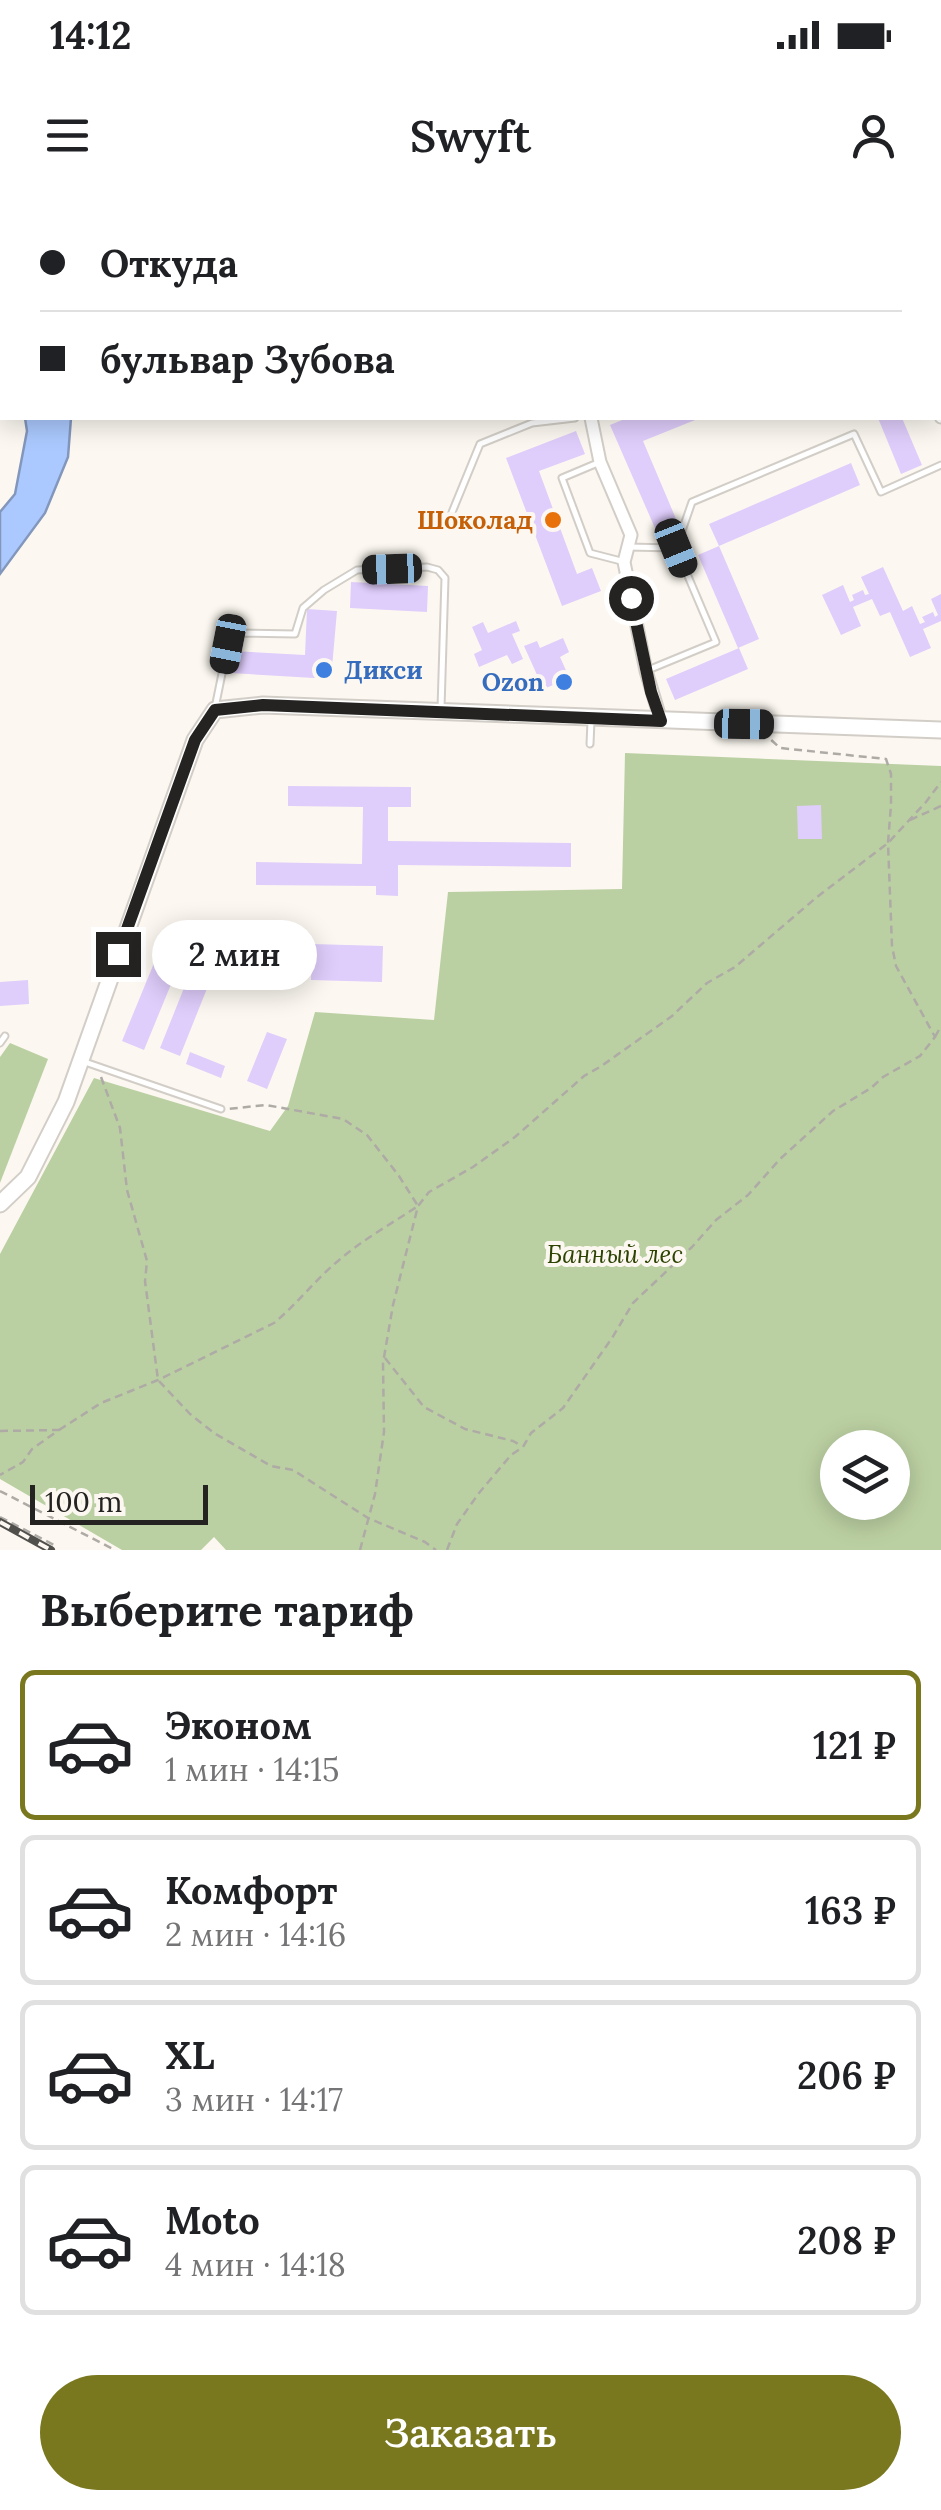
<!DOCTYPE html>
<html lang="ru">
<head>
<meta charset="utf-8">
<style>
  :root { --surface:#fff; --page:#f2f2f2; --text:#202124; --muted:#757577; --line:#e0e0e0; --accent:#7a781e }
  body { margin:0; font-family:Lora,serif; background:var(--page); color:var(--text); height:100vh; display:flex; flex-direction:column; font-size:38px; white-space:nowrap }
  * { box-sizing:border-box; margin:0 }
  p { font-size:32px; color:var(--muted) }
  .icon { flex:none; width:55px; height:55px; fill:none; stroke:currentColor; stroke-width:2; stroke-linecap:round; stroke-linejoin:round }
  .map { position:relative; height:1350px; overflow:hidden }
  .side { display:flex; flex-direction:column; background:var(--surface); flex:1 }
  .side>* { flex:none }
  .top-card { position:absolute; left:0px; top:0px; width:942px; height:220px; box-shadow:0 5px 25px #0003; display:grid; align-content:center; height:220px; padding:0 40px; background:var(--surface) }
  .buttons { position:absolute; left:820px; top:1230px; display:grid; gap:20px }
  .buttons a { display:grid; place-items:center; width:90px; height:90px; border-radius:50%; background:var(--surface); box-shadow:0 5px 25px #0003; font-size:50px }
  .scale { position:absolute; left:30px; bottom:25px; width:178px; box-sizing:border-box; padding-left:10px; border:5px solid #252321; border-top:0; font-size:28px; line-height:35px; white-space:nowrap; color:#252321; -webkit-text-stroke:8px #fcf8f1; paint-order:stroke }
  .end { position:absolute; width:45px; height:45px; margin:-22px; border:12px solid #252321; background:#fff; box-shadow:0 0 0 5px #fff }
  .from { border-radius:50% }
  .bubble { position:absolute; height:70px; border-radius:35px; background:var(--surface); box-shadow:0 5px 25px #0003; font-size:32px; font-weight:600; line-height:70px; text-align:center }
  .car { position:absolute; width:30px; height:60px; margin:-30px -15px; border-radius:12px; box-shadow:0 0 8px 2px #0007; background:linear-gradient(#222 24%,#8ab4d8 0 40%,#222 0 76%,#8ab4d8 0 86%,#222 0) }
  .top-card b { display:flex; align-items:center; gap:35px; height:95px; font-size:38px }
  .top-card b+b { border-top:2px solid var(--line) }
  .top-card i { width:25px; height:25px; background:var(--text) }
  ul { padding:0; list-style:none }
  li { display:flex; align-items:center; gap:30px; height:150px; margin:0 20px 15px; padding:0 20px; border:5px solid var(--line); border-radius:15px }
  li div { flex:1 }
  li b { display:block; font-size:38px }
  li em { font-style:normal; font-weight:600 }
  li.on { border-color:var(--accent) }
  li>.icon { width:90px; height:90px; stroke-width:1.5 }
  h2 { padding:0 40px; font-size:45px; line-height:120px }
  .primary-button { display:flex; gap:20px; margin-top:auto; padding:20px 40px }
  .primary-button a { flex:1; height:115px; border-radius:60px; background:var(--accent); color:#fff; font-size:40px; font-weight:600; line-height:115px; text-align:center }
  .status { display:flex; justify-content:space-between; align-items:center; height:70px; padding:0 50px; background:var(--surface); direction:ltr }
  .status svg { height:28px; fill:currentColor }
  header { display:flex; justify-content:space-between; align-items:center; height:130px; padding:0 40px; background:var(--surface); font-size:45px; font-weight:600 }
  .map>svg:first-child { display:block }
  .green { fill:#bbd0a2; fill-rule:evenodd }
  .water { fill:#abc9fe; stroke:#8397bc; stroke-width:2.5 }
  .building { fill:#dfcdfb }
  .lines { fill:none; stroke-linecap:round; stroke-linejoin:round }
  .lane-casing { stroke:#d2cec7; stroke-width:9 }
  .street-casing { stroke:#d2cec7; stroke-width:15 }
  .secondary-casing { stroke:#d2cec7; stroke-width:19 }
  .path { stroke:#aeaaa5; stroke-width:2.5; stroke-dasharray:8 5; stroke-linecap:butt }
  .lane { stroke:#fff; stroke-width:5 }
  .street { stroke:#fff; stroke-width:11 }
  .secondary { stroke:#fff; stroke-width:15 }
  .rail-casing { stroke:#514f4c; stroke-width:8 }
  .rail { stroke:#fcf8f1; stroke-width:4; stroke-dasharray:11; stroke-linecap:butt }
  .route { stroke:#252321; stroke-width:12 }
  .food-dot { fill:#e8710a; stroke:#fcf8f1; stroke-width:4 }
  .shop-dot { fill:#3f7fe0; stroke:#fcf8f1; stroke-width:4 }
  .labels { text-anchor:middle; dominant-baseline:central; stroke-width:8; stroke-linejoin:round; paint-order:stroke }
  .food-label { font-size:25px; font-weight:bold; fill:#c56008; stroke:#fcf8f1; text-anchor:end }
  .shop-label { font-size:25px; font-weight:bold; fill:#366cbe; stroke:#fcf8f1; text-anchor:start }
  .park-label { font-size:25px; font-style:italic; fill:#2d4303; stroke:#fcf8f1 }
</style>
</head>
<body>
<div class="status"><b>14:12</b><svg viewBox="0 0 49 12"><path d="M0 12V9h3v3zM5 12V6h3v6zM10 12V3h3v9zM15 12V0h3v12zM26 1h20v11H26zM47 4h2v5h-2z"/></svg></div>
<header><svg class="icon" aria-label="menu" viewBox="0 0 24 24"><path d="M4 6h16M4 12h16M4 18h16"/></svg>Swyft<svg class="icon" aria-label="person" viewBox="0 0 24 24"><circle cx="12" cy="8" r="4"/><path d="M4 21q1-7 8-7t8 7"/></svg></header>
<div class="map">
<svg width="941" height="1350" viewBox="0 0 941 1350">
  <rect width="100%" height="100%" fill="#fcf8f1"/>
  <g class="green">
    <path d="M625 553 941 566V1350H226L214 1337 201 1350H122L0 1279V1054L94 878 270 931 288 906 315 812 434 820 448 692 622 689ZM838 1248H892V1302H838Z"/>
    <path d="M10 843 48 859 0 983V857Z"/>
  </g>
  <path class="water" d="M25 218H71L68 257 45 313 0 374V312L15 294 27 231Z"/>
  <g class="building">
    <path d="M627 218H700L643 241 679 326 658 335 610 225Z"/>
    <path d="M878 218H902L922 265 901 274Z"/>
    <path d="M576 231 585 254 539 271 577 374 592 368 601 391 562 406 506 258Z"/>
    <path d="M851 263 860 285 719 346 709 324Z"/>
    <path d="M719 346 759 439 738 448 698 355Z"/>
    <path d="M883 367 903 411 912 406 920 424 925 422 922 417 933 412 935 417 938 415 931 399 941 394V421L923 429 931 448 910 457 890 412 880 416 872 399 853 407 861 426 841 435 822 395 843 385 850 402 854 400 852 395 863 390 865 395 869 394 861 377Z"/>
    <path d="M351 382 428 386 427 412 350 408Z"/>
    <path d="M307 409 337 411 331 479 231 473 232 451 305 455Z"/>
    <path d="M516 421 520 431 512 434 523 459 512 464 507 455 479 467 474 454 482 450 472 427 483 422 488 433Z"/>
    <path d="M563 438 569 452 560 457 573 486 561 491 558 483 534 493 529 481 538 477 524 446 537 441 540 448Z"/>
    <path d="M739 448 748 469 675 500 666 479Z"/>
    <path d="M288 586 411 587V607H388V641L571 643V667L398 665V696L376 695V686L256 685V662L362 664 363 607 288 606Z"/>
    <path d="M821 605 822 639H798L797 606Z"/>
    <path d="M312 744 383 746 382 782 311 780Z"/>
    <path d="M159 751 181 760 144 850 122 841Z"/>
    <path d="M188 778 208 786 180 856 160 848Z"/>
    <path d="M28 780 29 804 0 806V782Z"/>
    <path d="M267 832 287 839 267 889 247 881Z"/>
    <path d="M190 852 225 866 221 878 186 864Z"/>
  </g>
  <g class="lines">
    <g class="lane-casing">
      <g id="lane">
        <path d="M600 262 562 278 590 353 621 361"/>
        <path d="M448 322 480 244 532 223 575 218"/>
        <path d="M627 347 676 348 716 442 648 470"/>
        <path d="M676 348 692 302 854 234 881 292 941 265"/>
        <path d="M215 508 228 444 237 433 295 434 303 408 324 390 357 370 427 367 438 370 445 378 441 508"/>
        <path d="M590 544 591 521"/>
        <path d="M0 843 5 836"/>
        <path d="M82 861 221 909"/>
      </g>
    </g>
    <g class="street-casing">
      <g id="street">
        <path d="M624 0 625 2"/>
        <path d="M913 0 914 2"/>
        <path d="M311 2V0"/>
        <path d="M495 2V0"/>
        <path d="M940 214 941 217"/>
        <path d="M591 218 600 262 631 335 624 362 646 471 661 521"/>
      </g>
    </g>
    <g class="secondary-casing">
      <path id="secondary" d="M0 1004 28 977 66 902 195 540 215 510 263 505 941 530"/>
    </g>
    <g class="path">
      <path d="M820 2 821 0"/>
      <path d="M910 620 941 606"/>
      <path d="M935 837 941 826"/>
      <path d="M101 877 120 928 127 990 147 1061 145 1081 158 1180 190 1214 214 1233 271 1266 293 1270 368 1318 425 1342 436 1350"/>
      <path d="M385 1158 424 1207 465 1229 513 1241 520 1245"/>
      <path d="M59 1230 101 1203 158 1180 274 1123C297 1104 315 1080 338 1061 362 1040 391 1024 418 1006L399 976 367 935 343 919 266 905 227 909"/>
      <path d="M0 1231 59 1230 32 1249 23 1262 0 1275"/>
      <path d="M0 1291 115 1350"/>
      <path d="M0 1317 54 1345"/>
      <path d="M360 1350 375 1294 384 1232 383 1163 393 1105 418 1006 429 992 473 967 515 937 584 876 600 867 672 816 707 783 735 767 817 697 888 643 926 602 941 582"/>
      <path d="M447 1350 457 1324 479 1293 511 1255 523 1247 531 1233 563 1208 612 1138 633 1103 692 1047 716 1020 748 995 780 959 833 911 871 888 883 877 920 856 935 837 896 766 892 746 888 643 891 605V574L886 559 780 548 769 538"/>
    </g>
    <use href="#lane" class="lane"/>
    <use href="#street" class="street"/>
    <use href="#secondary" class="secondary"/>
    <g class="rail-casing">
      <path id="rail" d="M0 1322 51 1350"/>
    </g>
    <use href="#rail" class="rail"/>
  </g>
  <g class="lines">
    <path class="route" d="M118 754 195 540 215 510 263 505 661 521 651 492 631 398"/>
  </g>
  <circle class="food-dot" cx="553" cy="320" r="10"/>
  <g class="shop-dot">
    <circle cx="324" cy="470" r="10"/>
    <circle cx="564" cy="482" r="10"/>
  </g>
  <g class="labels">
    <g class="food-label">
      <text x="533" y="320">Шоколад</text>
    </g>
    <g class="shop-label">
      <text x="344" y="470">Дикси</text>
      <text x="544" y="482" text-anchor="end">Ozon</text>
    </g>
    <g class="park-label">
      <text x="615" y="1054">Банный лес</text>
    </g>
  </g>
</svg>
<div class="buttons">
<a><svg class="icon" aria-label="layers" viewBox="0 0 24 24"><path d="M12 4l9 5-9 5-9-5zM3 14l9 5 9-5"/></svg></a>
</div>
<div class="scale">100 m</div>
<i class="end from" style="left:631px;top:398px"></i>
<i class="end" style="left:118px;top:754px"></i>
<div class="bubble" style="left:152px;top:720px;width:165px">2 мин</div>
<i class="car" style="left:676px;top:348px;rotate:158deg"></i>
<i class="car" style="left:392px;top:369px;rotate:268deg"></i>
<i class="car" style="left:228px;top:444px;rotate:191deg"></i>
<i class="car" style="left:744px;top:524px;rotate:91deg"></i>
<div class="top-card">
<b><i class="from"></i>Откуда</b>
<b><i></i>бульвар Зубова</b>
</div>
</div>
<section class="side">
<h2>Выберите тариф</h2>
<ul>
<li class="on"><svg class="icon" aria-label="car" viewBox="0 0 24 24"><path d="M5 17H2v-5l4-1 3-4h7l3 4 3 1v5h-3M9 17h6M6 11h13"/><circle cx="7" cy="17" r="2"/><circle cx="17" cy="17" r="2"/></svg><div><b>Эконом</b><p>1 мин · 14:15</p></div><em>121 ₽</em></li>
<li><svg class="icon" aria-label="car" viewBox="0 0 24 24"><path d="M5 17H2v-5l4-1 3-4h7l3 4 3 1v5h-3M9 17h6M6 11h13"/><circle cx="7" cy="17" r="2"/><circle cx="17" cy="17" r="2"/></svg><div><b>Комфорт</b><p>2 мин · 14:16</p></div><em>163 ₽</em></li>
<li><svg class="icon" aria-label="car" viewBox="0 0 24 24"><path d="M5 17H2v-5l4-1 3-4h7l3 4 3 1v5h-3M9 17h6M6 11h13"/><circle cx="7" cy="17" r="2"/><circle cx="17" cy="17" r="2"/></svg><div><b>XL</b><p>3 мин · 14:17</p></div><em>206 ₽</em></li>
<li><svg class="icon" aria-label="car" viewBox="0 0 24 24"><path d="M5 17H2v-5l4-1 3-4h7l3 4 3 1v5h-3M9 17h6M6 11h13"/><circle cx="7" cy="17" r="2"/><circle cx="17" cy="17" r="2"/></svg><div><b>Moto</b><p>4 мин · 14:18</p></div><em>208 ₽</em></li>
</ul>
<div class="primary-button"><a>Заказать</a></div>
</section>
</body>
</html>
